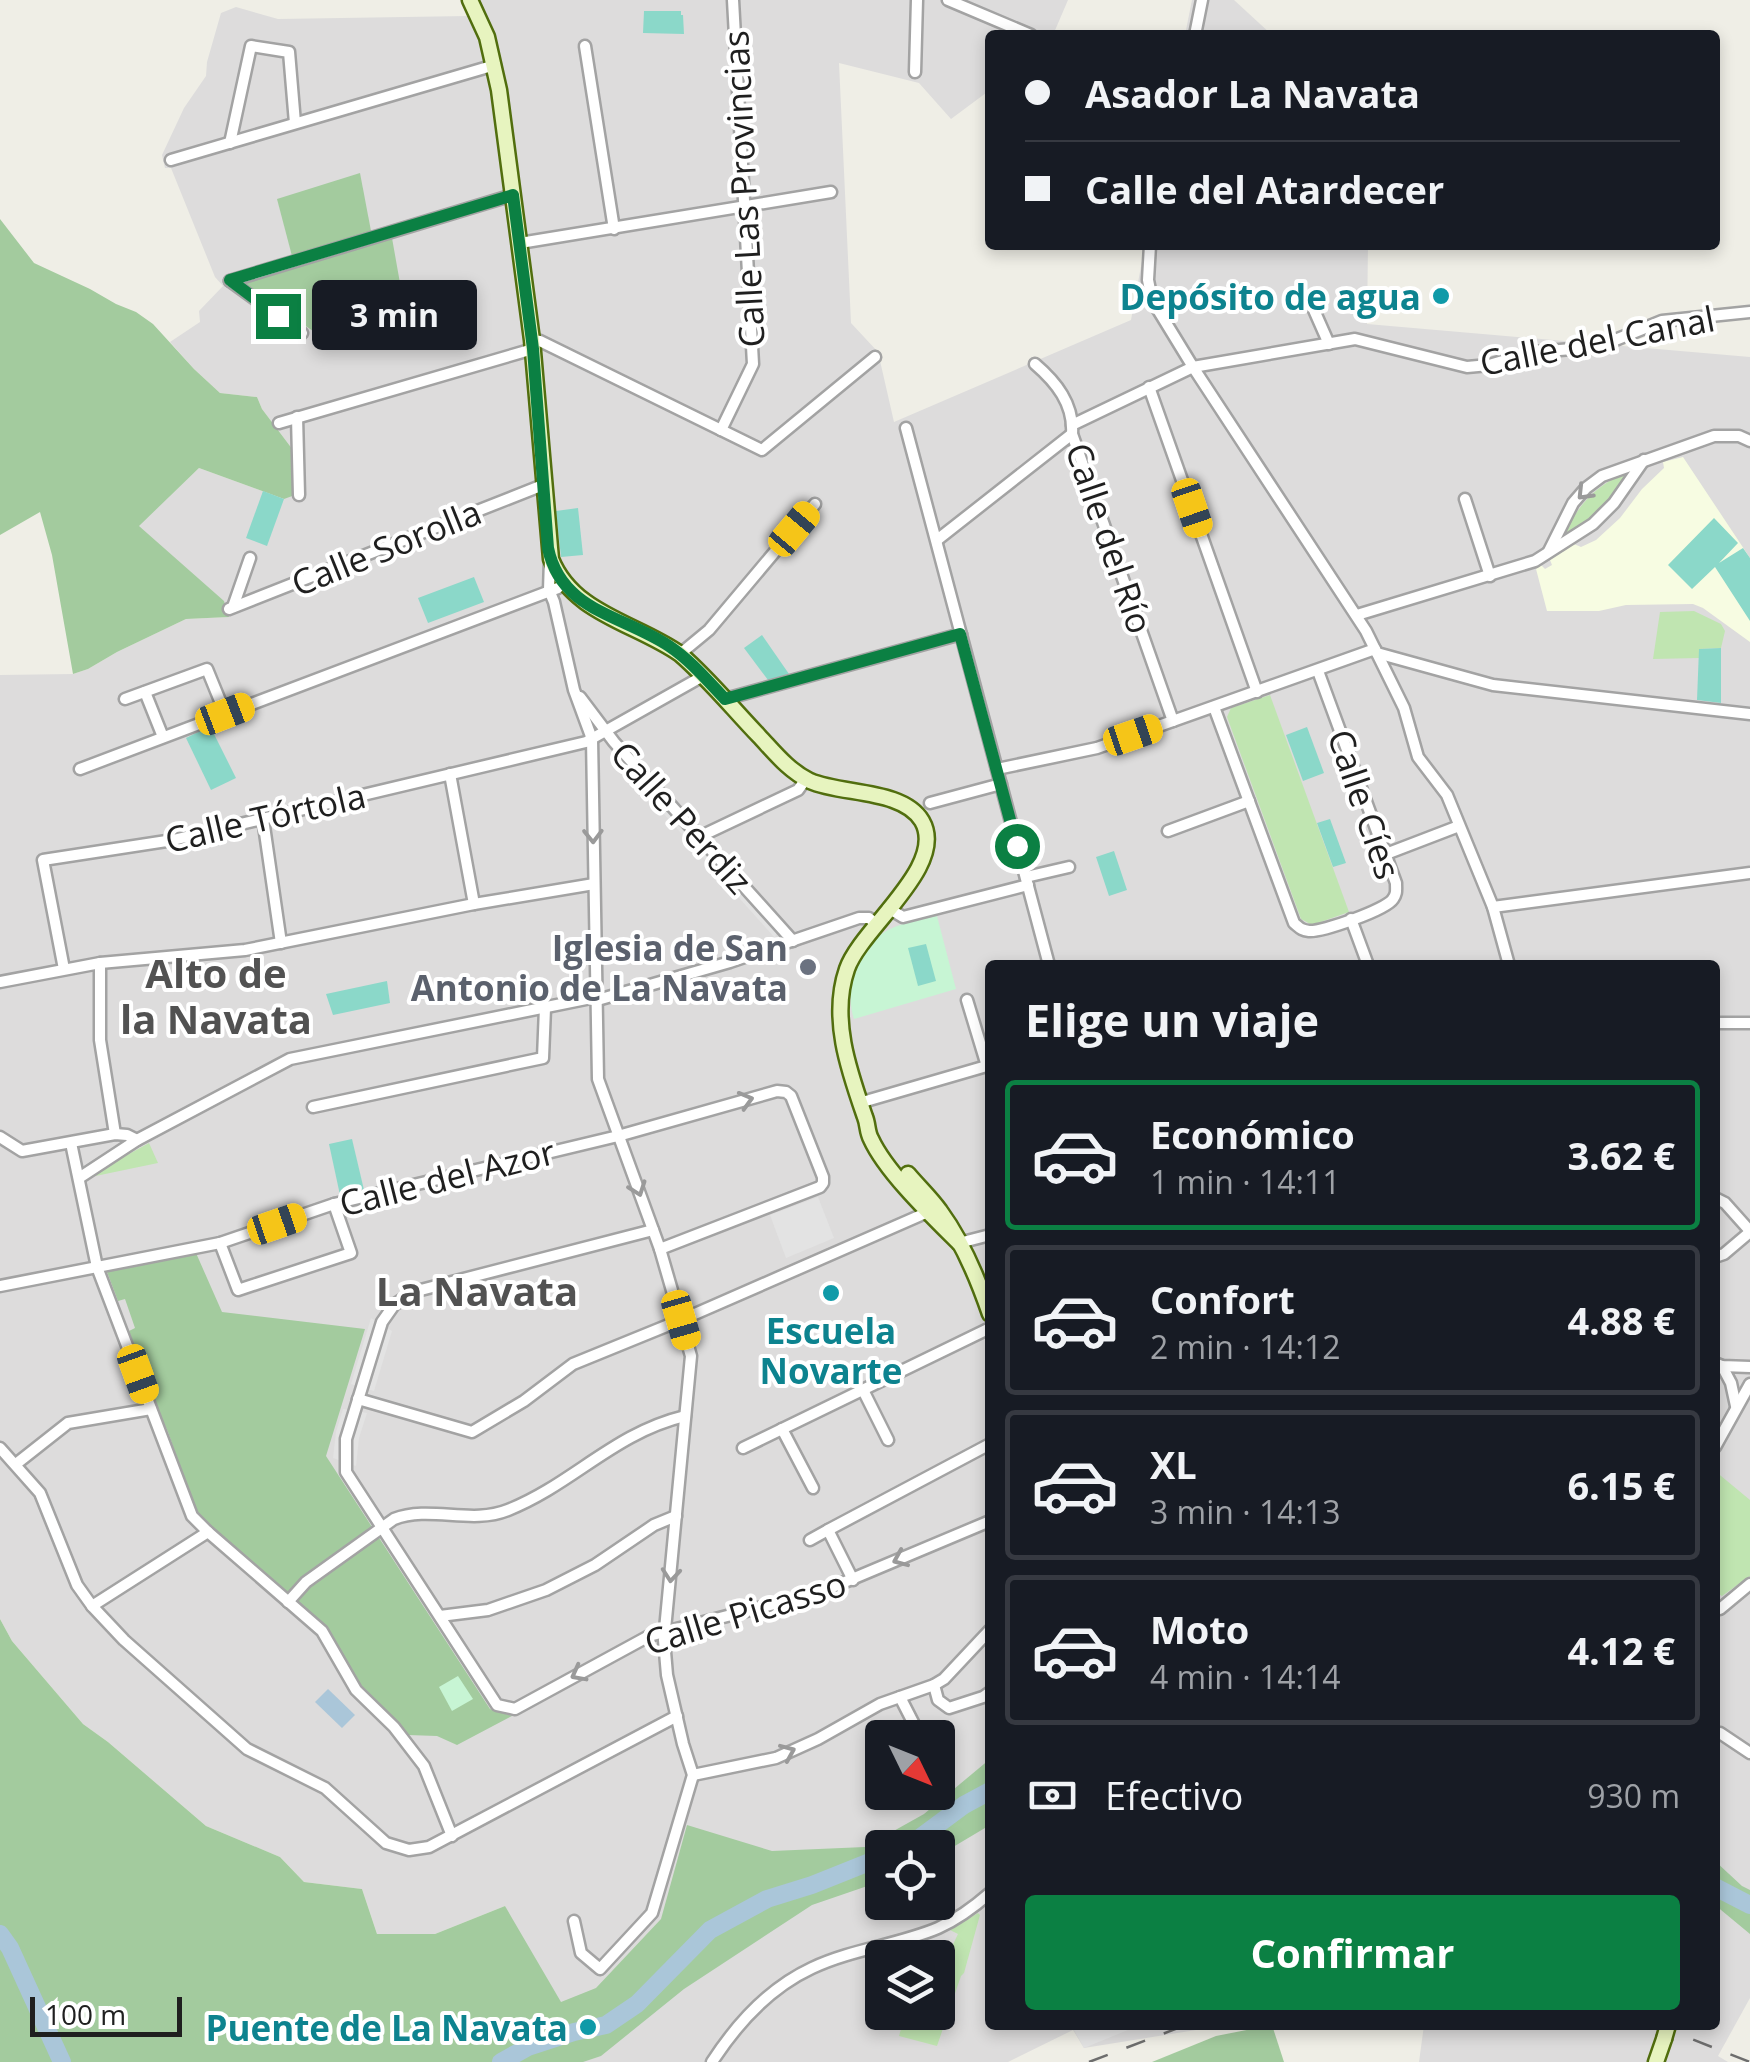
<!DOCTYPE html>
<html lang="es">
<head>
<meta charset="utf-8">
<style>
  :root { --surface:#171b24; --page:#242831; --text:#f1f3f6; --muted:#9ea1a6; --line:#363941; --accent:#0b8043 }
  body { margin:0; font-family:"Open Sans",sans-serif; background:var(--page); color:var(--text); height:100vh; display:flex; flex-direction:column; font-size:38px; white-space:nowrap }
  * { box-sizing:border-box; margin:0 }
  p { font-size:32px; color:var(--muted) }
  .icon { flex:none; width:55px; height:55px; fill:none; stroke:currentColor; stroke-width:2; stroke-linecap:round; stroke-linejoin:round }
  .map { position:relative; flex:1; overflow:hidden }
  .details { position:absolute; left:985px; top:960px; width:735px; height:1070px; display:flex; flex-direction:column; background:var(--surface); border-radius:10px; box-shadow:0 5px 15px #0003 }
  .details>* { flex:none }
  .hud { position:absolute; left:985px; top:30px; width:735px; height:220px; border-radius:10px; box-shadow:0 5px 15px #0003; display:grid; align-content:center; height:220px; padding:0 40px; background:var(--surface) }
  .needle { width:65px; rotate:133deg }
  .controls { position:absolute; left:865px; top:1720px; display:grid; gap:20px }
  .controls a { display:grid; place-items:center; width:90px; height:90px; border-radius:10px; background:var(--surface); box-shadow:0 5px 15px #0003; font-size:50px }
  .scale { position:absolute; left:30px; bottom:25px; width:152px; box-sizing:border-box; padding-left:10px; border:5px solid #1f1f1f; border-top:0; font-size:28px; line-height:35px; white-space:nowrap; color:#1f1f1f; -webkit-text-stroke:8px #fff; paint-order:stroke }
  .end { position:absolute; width:45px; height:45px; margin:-22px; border:12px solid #0b8043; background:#fff; box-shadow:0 0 0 5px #fff }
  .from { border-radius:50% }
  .bubble { position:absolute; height:70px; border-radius:10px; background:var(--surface); box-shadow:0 5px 15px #0003; font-size:32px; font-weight:700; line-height:70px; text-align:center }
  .car { position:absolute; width:30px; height:60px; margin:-30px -15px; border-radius:12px; box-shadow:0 0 8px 2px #0007; background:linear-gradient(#f5c518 24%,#345 0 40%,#f5c518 0 76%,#345 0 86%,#f5c518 0) }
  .hud b { display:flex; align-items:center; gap:35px; height:95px; font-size:38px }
  .hud b+b { border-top:2px solid var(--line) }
  .hud i { width:25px; height:25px; background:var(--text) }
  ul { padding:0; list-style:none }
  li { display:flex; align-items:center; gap:30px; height:150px; margin:0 20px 15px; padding:0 20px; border:5px solid var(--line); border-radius:10px }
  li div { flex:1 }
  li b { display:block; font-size:38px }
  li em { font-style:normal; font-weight:700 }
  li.selected { border-color:var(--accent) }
  li>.icon { width:90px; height:90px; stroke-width:1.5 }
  h2 { padding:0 40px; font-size:45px; line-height:120px }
  .pay { display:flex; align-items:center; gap:25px; height:110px; padding:0 40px; font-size:38px }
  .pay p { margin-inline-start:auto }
  .action { display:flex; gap:20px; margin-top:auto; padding:20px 40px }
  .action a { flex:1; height:115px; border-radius:10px; background:var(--accent); color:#fff; font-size:40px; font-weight:700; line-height:115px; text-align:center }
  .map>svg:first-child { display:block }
  .residential { fill:#dddcdc; fill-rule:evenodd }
  .education { fill:#f7fce2 }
  .grass { fill:#c0e5b1 }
  .forest { fill:#a3cb9e }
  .park { fill:#c7f5d4 }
  .pitch { fill:#8bd8c9 }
  .parking { fill:#e3e3e3 }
  .water { fill:#aac6d9 }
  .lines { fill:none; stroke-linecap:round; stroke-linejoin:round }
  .river { stroke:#aac6d9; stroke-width:18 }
  .street-casing { stroke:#a3a3a3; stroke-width:15 }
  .secondary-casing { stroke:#516e0e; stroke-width:19 }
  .street { stroke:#fff; stroke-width:10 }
  .secondary { stroke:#e7f4bf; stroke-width:14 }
  .rail { stroke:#6d6d6d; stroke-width:2.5; stroke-dasharray:20 20; stroke-linecap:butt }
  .secondary-bridge-casing { stroke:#516e0e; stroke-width:19; stroke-linecap:butt }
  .secondary-bridge { stroke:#e7f4bf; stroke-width:14 }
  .oneway { stroke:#9a9a9a }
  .route { stroke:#0b8043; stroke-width:12 }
  .culture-dot { fill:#0f9aa8; stroke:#fff; stroke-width:4 }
  .worship-dot { fill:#6b7280; stroke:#fff; stroke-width:4 }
  .labels { text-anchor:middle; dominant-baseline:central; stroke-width:8; stroke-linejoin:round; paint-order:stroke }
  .street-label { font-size:35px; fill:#1f1f1f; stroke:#fff }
  .culture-label { font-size:35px; font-weight:bold; fill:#0d838f; stroke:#fff; text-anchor:end }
  .worship-label { font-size:35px; font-weight:bold; fill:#5b616d; stroke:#fff; text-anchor:end }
  .quarter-label { font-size:40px; font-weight:bold; fill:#525252; stroke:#fff }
</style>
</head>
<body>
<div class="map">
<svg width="1750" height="2062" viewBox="0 0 1750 2062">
  <rect width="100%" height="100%" fill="#efeee6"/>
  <g class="residential">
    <path d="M460 0H1068L1053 35H990V90L951 119 919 83 839 63 851 323 878 352 894 422 1131 320 1145 245H1368L1367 324 1750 357V1998L1718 2056 1728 2062H1419L1424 2025H1715V965H990V2025H1227L1084 2048 1073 2030 1008 2062H566L505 1906 435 1934H377L362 1889 304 1882 280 1857 206 1826 108 1742 83 1724 12 1641 0 1619V675L73 674 88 669 117 652 186 619 228 617 223 601 138 526 199 468 284 499 293 450 262 409 257 397 220 393 194 369 170 342 200 322 199 311 223 286 215 277 171 168H165L162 155 184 108 206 76 207 62 221 13 236 7 278 19 468 16ZM882 1738H938V1792H882ZM882 1848H938V1902H882ZM882 1958H938V2012H882Z"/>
    <path d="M1192 0H1234L1272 35H1185Z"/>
  </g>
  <path class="education" d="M1683 457 1750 558V642L1703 608 1693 604 1626 605 1599 611H1547L1536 569 1541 565 1545 569 1552 565 1550 560 1574 544 1581 547 1596 540 1620 518 1642 489 1664 468 1663 462Z"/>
  <g class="grass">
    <path d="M1624 473 1627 476C1610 501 1593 521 1566 535L1565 532C1581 502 1594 488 1624 473Z"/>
    <path d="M1694 611 1721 624 1725 631 1721 648 1699 649V658L1653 659 1660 612Z"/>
    <path d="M1270 695 1349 912 1312 925 1301 919 1227 717 1231 708Z"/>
    <path d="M149 1143 158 1163 86 1178 87 1177Z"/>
    <path d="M1715 1471 1750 1500V1576L1722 1596 1715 1592Z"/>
    <path d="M978 1913 980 1915 964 1973 961 1976 937 2046 899 2036 903 2022 894 2019 896 2013 938 2012V1958L946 1959 958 1934 950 1930Z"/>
  </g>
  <g class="forest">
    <path d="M360 173 371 231 292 256 277 199Z"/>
    <path d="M0 219 34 263 90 289 116 304 136 312 153 324 194 369 220 393 257 397 262 409 293 450 295 495 284 499 199 468 139 526 224 601 229 617 186 619 117 652 88 669 73 674 52 555 40 512 0 535Z"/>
    <path d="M392 238 403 300 360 317 323 338 244 283Z"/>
    <path d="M196 1253 222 1312 365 1329 326 1456 490 1709 512 1716 457 1745 437 1736 408 1735 361 1685 325 1625 197 1514 168 1432 150 1392 157 1390 146 1360 140 1362 129 1331 135 1328 125 1299 118 1301 107 1272Z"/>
    <path d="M0 1619 12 1641 83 1724 108 1742 206 1826 280 1857 304 1882 362 1889 377 1934H435L505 1906 561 2002 596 1988 661 1919 687 1825 772 1851 865 1847 924 1814 990 1759V1825L938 1856V1848H882V1881L812 1905 684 1989 601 2056 583 2062H0Z"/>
    <path d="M1715 1861 1742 1886 1750 1890V1934L1715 1905Z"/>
    <path d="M1272 2025 1284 2062H1152L1216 2036Z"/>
  </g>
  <g class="park">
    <path d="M937 916 956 989 854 1019C844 991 858 950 883 933 898 923 919 920 937 916Z"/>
    <path d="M458 1676 473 1699 452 1711 439 1687Z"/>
  </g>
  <g class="pitch">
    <path d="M644 11H681V15H683L684 34 643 33Z"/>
    <path d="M263 491 284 499 267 546 246 538Z"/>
    <path d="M578 508 583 555 561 557 556 511Z"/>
    <path d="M1714 518 1738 543 1719 563 1743 548 1750 558V621L1715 567 1692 589 1668 565Z"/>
    <path d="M474 577 484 602 428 623 418 598Z"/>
    <path d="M762 635 789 674 768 680 744 648Z"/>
    <path d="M1721 648V703L1697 700 1699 649Z"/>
    <path d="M210 726 236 778 211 790 186 738Z"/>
    <path d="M1307 727 1324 773 1303 781 1286 735Z"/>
    <path d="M1330 819 1346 863 1333 867 1317 823Z"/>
    <path d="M1114 851 1127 890 1109 896 1096 857Z"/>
    <path d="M926 944 936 981 918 986 908 948Z"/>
    <path d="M387 981 390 1003 333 1015 326 994Z"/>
    <path d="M352 1139 364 1190 340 1195 329 1144Z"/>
  </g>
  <g class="parking">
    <path d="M614 749 777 931 775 938 612 756Z"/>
    <path d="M818 1197 834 1238 786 1258 770 1215Z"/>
    <path d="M371 1318 392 1331 374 1391 351 1384Z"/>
    <path d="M343 1409 367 1413 359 1438 356 1466 333 1458 336 1432Z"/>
    <path d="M1084 2025H1140L1084 2048 1074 2030Z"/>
  </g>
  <path class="water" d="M328 1689 355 1715 342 1728 315 1702Z"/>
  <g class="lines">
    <g class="river">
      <path d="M906 1848 964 1805 990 1791"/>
      <path d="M1715 1887 1750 1905"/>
      <path d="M0 1934 10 1948 62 2062"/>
      <path d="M501 2062 528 2047 574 2032 606 2025 637 2004 710 1930 767 1899 812 1885 882 1857"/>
    </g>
    <g class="street-casing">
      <g id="street">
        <path d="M948 0 1031 35"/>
        <path d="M1195 35 1202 0"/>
        <path d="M585 46 614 229"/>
        <path d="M915 72 917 0"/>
        <path d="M230 143 251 46 289 52 295 123"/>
        <path d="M171 160 495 65"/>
        <path d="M520 243 831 192"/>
        <path d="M1150 245 1148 280 1152 300 1193 367 1366 631 1404 708 1418 757 1447 795 1493 907 1509 965"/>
        <path d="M230 281 513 195"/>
        <path d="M230 281 302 333"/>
        <path d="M1314 310 1329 344"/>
        <path d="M532 340 540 341 762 450 875 357"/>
        <path d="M1035 364C1056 382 1074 404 1072 434L1173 721"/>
        <path d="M1149 387 1257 692"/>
        <path d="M297 417 299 495"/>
        <path d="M279 423 533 349"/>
        <path d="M1072 425 1193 367 1355 339 1467 367 1489 365 1534 352 1598 347 1662 321 1750 312"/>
        <path d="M906 428 1049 965"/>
        <path d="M721 430 753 364 733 0"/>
        <path d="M1465 499 1490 576"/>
        <path d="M937 540 1072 434"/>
        <path d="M1549 551 1573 503 1586 488 1602 476 1714 436H1739L1750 441"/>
        <path d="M550 560 549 590 554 602 574 690 592 739 598 1079 660 1249 691 1356 664 1640 667 1675 683 1744 693 1775 652 1913 600 1969 581 1953 574 1921"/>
        <path d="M233 607 250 558"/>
        <path d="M229 609 543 485"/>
        <path d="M1357 615 1535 561 1593 524 1614 503 1644 460"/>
        <path d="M1377 653 1493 685 1750 714"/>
        <path d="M680 654 709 630 815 504"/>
        <path d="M145 692 163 737"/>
        <path d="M580 697 614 742 793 941"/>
        <path d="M125 699 207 669 225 713"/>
        <path d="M725 699 961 634"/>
        <path d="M1214 707 1294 923C1300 928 1301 930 1309 931 1322 932 1386 910 1393 899 1397 893 1396 891 1396 883L1318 671"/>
        <path d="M80 769 558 588"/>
        <path d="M997 769 1097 748 1375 649"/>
        <path d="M450 774 474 904"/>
        <path d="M930 803 1001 784"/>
        <path d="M263 819 281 943"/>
        <path d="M1168 831 1249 801"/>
        <path d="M701 836 798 790 806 779"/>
        <path d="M1386 854 1459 826"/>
        <path d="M1026 877 1069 867"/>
        <path d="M1493 907 1750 873"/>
        <path d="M888 908 903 917 1028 885"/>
        <path d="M1351 919 1368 965"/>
        <path d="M100 963V1040L115 1134"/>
        <path d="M64 969 43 860 173 840 586 742 703 676"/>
        <path d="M0 982 100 963 245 950 474 904 594 884"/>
        <path d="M967 1000 987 1066"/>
        <path d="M1715 1023H1750"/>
        <path d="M859 1103 990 1065"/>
        <path d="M313 1107 543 1058 545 1008"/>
        <path d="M0 1137 22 1151 115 1134 127 1135 137 1140"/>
        <path d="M71 1143 97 1267 192 1516 208 1532 322 1631 356 1690 394 1727 424 1766 452 1836"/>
        <path d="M79 1178 137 1140 290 1059 596 997 601 999 730 962 859 918H869L876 924"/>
        <path d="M1715 1198 1725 1203 1750 1231"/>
        <path d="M653 1230 413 1292 394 1305 382 1322 346 1439V1472L497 1705 515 1709 649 1636 821 1592 990 1521"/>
        <path d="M220 1243 238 1290 351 1253 334 1204"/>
        <path d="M959 1243 990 1235"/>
        <path d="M1715 1257 1724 1254 1750 1232"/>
        <path d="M0 1286 220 1243 334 1204 618 1136 777 1091 786 1092 791 1096 823 1177V1183L820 1187 660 1249"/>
        <path d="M1715 1363 1722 1366 1750 1367"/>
        <path d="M1722 1366 1731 1383 1736 1406"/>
        <path d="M863 1390 888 1440"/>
        <path d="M358 1399 472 1432 524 1401 573 1364 681 1320 928 1212"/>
        <path d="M782 1429 813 1488"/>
        <path d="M1715 1447 1750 1384"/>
        <path d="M0 1448 40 1493 77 1585 92 1606 124 1640 247 1749 325 1788 386 1843 409 1850 429 1847 677 1716"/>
        <path d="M743 1448 990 1328"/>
        <path d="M16 1464 68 1423 151 1409"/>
        <path d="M810 1540 828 1530"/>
        <path d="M853 1580 828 1530 990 1444"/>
        <path d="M288 1602 306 1582 394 1519C430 1505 471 1525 508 1510 573 1484 614 1433 685 1416"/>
        <path d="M92 1606 208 1532"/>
        <path d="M1720 1609 1750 1584"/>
        <path d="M440 1616 488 1610 546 1590 595 1565 654 1525 676 1516"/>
        <path d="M934 1685 938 1700 949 1708 983 1697 990 1692"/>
        <path d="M900 1697 921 1738"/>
        <path d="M1720 1733 1750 1753"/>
        <path d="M693 1775 776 1758 818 1739 880 1704 934 1685 944 1679 990 1630"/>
        <path d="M712 2062C738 2022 769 1988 812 1968 852 1949 898 1945 938 1928 958 1919 974 1907 990 1893"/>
      </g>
    </g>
    <g class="secondary-casing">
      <g id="secondary">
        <path d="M470 0 487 37 499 90 532 340 551 559C573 614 636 623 680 654 709 679 733 709 759 736 775 753 789 771 810 781 842 795 903 789 922 821 948 866 861 928 847 969 830 1018 849 1071 865 1117 868 1124 867 1132 871 1139 886 1172 932 1216 959 1243"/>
        <path d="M908 1174C918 1186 931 1198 940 1211 962 1241 978 1279 990 1314"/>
        <path d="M1656 2062 1664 2039"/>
      </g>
    </g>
    <use href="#street" class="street"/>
    <use href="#secondary" class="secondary"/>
    <g class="rail">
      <path d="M1656 2025 1750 2062"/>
      <path d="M1089 2062 1186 2025"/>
    </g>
    <g class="secondary-bridge-casing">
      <path id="secondary-bridge" d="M1664 2039 1668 2025"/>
    </g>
    <use href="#secondary-bridge" class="secondary-bridge"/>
  </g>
  <defs><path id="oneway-chevron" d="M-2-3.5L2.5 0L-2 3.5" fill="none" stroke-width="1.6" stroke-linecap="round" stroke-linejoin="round" transform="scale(2.5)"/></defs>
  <g class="oneway">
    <use href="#oneway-chevron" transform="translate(1584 493) rotate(134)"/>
    <use href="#oneway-chevron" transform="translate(593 836) rotate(89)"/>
    <use href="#oneway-chevron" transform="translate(746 1100) rotate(-16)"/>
    <use href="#oneway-chevron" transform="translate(638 1189) rotate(70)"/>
    <use href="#oneway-chevron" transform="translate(900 1559) rotate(157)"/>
    <use href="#oneway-chevron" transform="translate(671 1575) rotate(95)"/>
    <use href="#oneway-chevron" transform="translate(578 1674) rotate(152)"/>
    <use href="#oneway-chevron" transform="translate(788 1752) rotate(-23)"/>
  </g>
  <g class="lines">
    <path class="route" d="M278 316 230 280 513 195 533 349 548 548C561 611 622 615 669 646 690 660 707 680 725 699L960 634 1017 846"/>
  </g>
  <g class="culture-dot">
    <circle cx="1441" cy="296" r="10"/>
    <circle cx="831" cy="1293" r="10"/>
    <circle cx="588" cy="2027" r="10"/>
  </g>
  <circle class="worship-dot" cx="808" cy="967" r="10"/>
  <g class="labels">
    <g class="street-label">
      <text transform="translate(743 189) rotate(-93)">Calle Las Provincias</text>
      <text transform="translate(1597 340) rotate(-11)">Calle del Canal</text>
      <text transform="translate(1110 538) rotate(71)">Calle del Río</text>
      <text transform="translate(386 547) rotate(-22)">Calle Sorolla</text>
      <text transform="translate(1365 804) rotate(71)">Calle Cíes</text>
      <text transform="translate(265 817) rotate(-13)">Calle Tórtola</text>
      <text transform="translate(682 817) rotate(48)">Calle Perdiz</text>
      <text transform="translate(447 1177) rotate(-14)">Calle del Azor</text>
      <text transform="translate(745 1612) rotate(-17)">Calle Picasso</text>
    </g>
    <g class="culture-label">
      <text x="1421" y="296">Depósito de agua</text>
      <text x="831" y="1330" text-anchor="middle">Escuela<tspan x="831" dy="40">Novarte</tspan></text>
      <text x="568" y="2027">Puente de La Navata</text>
    </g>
    <g class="worship-label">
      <text x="788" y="947">Iglesia de San<tspan x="788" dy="40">Antonio de La Navata</tspan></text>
    </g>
    <g class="quarter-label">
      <text x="216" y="972">Alto de<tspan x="216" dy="46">la Navata</tspan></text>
      <text x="477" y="1290">La Navata</text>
    </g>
  </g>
</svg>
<div class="controls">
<a><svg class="needle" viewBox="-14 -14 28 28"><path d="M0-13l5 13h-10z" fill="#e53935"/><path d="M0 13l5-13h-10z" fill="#9ea1a6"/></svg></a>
<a><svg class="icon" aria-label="locate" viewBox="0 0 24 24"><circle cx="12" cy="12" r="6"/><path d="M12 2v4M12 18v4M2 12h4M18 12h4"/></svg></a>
<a><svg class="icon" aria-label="layers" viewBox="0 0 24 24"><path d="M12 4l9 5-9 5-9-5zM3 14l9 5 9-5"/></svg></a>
</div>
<div class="scale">100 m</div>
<i class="end from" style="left:1017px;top:846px"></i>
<i class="end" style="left:278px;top:316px"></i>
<div class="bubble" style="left:312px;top:280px;width:165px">3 min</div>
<i class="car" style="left:1192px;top:508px;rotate:161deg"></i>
<i class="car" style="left:794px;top:529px;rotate:40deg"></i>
<i class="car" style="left:225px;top:714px;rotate:69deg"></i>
<i class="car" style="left:1133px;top:735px;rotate:71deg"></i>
<i class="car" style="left:277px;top:1224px;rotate:71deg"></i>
<i class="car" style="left:681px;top:1320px;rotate:164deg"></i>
<i class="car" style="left:138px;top:1374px;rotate:160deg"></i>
<div class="hud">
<b><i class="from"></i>Asador La Navata</b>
<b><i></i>Calle del Atardecer</b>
</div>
<section class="details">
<h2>Elige un viaje</h2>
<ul>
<li class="selected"><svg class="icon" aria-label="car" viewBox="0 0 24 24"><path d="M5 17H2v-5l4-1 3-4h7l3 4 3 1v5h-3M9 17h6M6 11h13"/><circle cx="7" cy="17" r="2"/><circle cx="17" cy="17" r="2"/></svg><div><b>Económico</b><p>1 min · 14:11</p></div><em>3.62 €</em></li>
<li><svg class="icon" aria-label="car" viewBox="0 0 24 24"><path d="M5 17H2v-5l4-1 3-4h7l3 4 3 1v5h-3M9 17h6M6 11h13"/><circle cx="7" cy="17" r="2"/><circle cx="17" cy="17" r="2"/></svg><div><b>Confort</b><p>2 min · 14:12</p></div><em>4.88 €</em></li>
<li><svg class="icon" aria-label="car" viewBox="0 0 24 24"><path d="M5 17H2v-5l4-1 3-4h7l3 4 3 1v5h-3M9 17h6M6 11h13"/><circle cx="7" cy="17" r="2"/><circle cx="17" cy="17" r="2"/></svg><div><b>XL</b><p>3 min · 14:13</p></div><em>6.15 €</em></li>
<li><svg class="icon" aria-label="car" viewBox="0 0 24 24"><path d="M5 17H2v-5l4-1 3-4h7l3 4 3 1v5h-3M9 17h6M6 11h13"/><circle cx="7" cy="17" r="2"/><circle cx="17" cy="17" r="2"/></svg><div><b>Moto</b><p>4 min · 14:14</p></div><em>4.12 €</em></li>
</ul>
<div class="pay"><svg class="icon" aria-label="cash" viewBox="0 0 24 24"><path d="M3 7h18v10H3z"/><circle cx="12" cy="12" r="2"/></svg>Efectivo<p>930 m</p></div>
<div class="action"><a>Confirmar</a></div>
</section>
</div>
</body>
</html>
